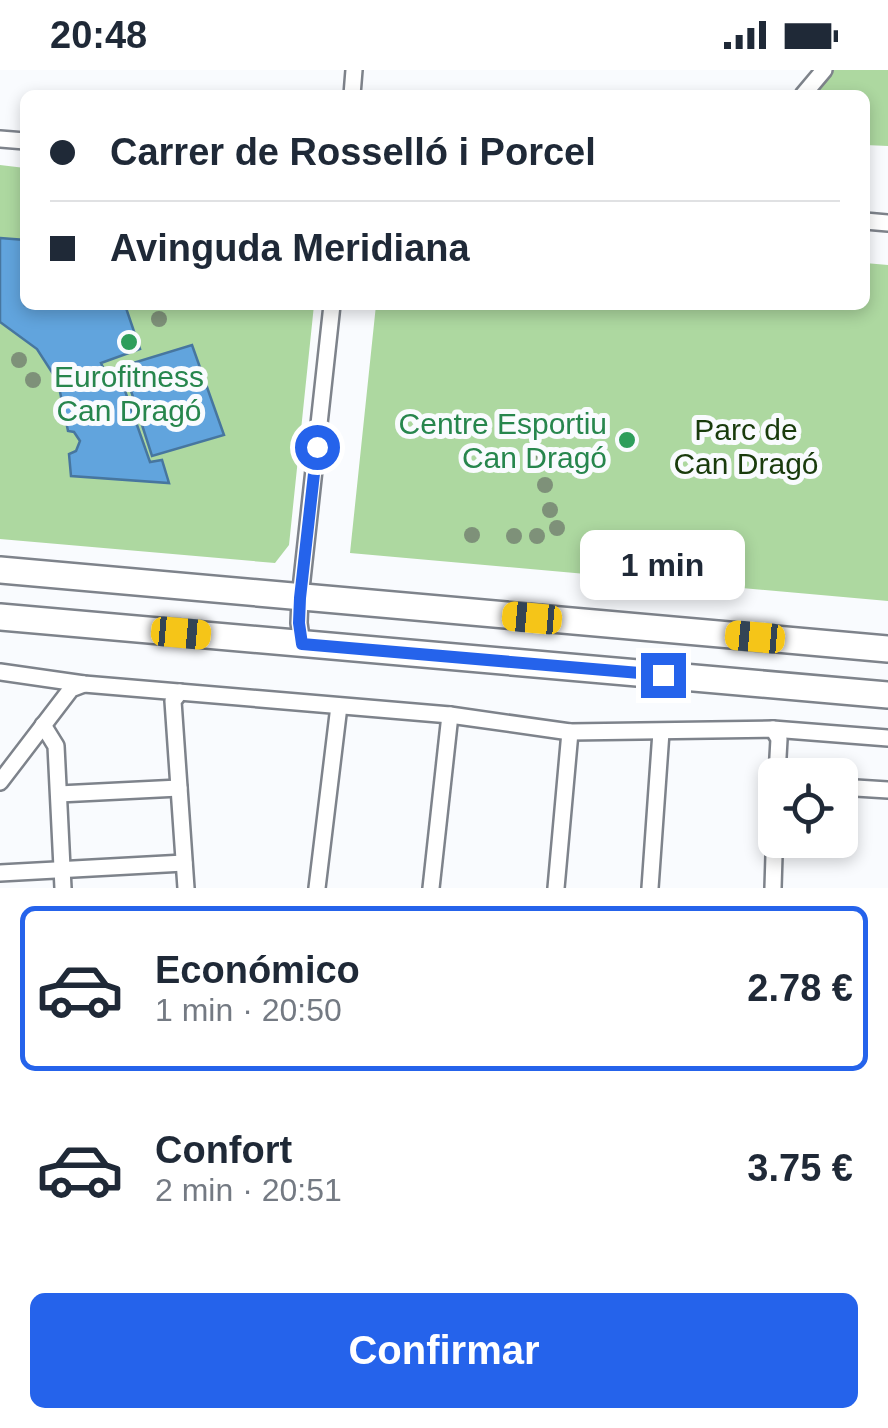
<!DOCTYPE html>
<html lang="es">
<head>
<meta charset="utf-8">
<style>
  :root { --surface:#fff; --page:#f6f6f7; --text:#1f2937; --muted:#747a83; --line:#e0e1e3; --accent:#2563eb }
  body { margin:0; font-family:Helvetica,sans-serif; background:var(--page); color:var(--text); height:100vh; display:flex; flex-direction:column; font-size:38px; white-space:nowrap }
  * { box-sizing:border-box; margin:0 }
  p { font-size:32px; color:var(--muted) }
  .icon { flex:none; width:55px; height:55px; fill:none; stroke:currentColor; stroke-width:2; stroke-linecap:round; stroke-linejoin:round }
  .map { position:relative; height:818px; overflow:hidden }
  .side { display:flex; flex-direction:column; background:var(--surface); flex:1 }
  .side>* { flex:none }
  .banner { position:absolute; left:20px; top:20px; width:850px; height:220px; border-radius:15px; box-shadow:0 5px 15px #0003; display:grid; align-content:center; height:220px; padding:0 30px; background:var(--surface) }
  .buttons { position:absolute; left:758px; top:688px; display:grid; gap:20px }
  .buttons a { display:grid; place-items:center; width:100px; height:100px; border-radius:15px; background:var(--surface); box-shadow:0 5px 15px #0003; font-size:50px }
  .end { position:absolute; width:45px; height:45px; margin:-22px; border:12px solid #2563eb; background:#fff; box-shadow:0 0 0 5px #fff }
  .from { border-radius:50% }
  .bubble { position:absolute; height:70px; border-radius:15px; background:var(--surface); box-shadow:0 5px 15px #0003; font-size:32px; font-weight:700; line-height:70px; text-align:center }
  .car { position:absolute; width:30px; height:60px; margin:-30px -15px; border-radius:12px; box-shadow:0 0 8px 2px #0007; background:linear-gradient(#f5c518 24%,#345 0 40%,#f5c518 0 76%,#345 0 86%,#f5c518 0) }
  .banner b { display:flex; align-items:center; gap:35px; height:95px; font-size:38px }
  .banner b+b { border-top:2px solid var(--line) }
  .banner i { width:25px; height:25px; background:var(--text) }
  ul { padding:18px 0 0; list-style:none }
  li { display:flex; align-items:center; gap:30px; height:165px; margin:0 20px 15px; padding:0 10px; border:5px solid transparent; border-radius:15px }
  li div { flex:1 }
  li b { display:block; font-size:38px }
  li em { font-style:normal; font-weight:700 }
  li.on { border-color:var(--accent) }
  li>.icon { width:90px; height:90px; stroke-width:1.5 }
  .primary-button { display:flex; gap:20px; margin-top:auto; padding:20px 30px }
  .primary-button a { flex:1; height:115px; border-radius:15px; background:var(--accent); color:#fff; font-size:40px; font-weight:700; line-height:115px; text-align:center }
  .status { display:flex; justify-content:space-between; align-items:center; height:70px; padding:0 50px; background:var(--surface); direction:ltr }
  .status svg { height:28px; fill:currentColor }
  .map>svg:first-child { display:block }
  .green { fill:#add8a0 }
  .water { fill:#61a4dd; stroke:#47769f; stroke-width:2.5 }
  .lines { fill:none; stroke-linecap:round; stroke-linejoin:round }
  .street-casing { stroke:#7e838b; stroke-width:20 }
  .primary-casing { stroke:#7e838b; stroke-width:30 }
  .street { stroke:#fff; stroke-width:15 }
  .primary { stroke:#fff; stroke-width:25 }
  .tree { fill:#7e9179 }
  .route { stroke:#2563eb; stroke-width:12 }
  .leisure-dot { fill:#2e9e5b; stroke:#f9fbfe; stroke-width:4 }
  .labels { text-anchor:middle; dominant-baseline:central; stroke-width:10; stroke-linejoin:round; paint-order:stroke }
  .leisure-label { font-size:30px; fill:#27864d; stroke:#f9fbfe }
  .park-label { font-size:30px; fill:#193b0c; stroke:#f9fbfe }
</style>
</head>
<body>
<div class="status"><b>20:48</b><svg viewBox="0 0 49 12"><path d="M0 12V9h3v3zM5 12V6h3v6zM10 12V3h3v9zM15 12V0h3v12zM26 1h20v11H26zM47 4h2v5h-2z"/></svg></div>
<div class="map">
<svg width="888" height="818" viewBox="0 0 888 818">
  <rect width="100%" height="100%" fill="#f9fbfe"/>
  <g class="green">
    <path d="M834 0H888V76L865 75V25H813Z"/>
    <path d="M0 95 25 98V235H314L289 475 275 493 0 469Z"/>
    <path d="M865 193 888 195V531L350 483 376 235H865Z"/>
  </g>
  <g class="water">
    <path d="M0 168 25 170V235H125L140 279 101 293 105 302 117 298 150 392 162 390 169 413 71 406 69 384 76 381 80 371 74 362 68 361 59 317 71 312 68 303 55 307 37 279 0 252Z"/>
    <path d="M192 275 224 365 152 386 123 296Z"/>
  </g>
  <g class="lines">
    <g class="street-casing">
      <g id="street">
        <path d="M352 25 354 0"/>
        <path d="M803 25 824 0"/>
        <path d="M0 69 25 71"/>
        <path d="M865 151 888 153"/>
        <path d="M302 574 299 553 300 528 332 235"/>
        <path d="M0 602 84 614 450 645 570 662 773 659 888 668"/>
        <path d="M180 622 173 631 186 818"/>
        <path d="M43 655 56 676 63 818"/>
        <path d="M773 659 779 669 777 705"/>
        <path d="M0 712 71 619 84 614"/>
        <path d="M840 717 888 720"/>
        <path d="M59 724 179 718"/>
        <path d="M0 803 184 793"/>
        <path d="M317 818 339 636"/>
        <path d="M431 818 450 645"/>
        <path d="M556 818 570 662"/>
        <path d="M650 818 661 662"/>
        <path d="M773 818 775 753"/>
      </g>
    </g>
    <g class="primary-casing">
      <g id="primary">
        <path d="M0 500 888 579"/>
        <path d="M0 547 888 625"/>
      </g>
    </g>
    <use href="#street" class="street"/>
    <use href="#primary" class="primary"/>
  </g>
  <g class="tree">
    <circle cx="159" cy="249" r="8"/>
    <circle cx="19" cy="290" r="8"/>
    <circle cx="33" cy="310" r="8"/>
    <circle cx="544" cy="387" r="8"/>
    <circle cx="545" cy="415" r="8"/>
    <circle cx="550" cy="440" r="8"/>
    <circle cx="557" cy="458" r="8"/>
    <circle cx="472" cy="465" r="8"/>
    <circle cx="514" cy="466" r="8"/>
    <circle cx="537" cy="466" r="8"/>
  </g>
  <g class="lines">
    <path class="route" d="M317 377 300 528 299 553 302 574 663 605"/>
  </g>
  <g class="leisure-dot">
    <circle cx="129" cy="272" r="10"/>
    <circle cx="627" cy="370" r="10"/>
  </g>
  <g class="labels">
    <g class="leisure-label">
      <text x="129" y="306">Eurofitness<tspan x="129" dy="34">Can Dragó</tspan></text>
      <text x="607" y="353" text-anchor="end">Centre Esportiu<tspan x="607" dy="34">Can Dragó</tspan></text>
    </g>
    <g class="park-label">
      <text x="746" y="359">Parc de<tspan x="746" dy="34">Can Dragó</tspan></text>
    </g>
  </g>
</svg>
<div class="buttons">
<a><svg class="icon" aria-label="locate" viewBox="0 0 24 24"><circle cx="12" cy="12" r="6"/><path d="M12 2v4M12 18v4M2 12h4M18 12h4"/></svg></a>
</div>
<i class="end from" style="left:317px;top:377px"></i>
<i class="end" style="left:663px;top:605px"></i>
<div class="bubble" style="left:580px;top:460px;width:165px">1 min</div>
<i class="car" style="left:532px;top:548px;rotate:275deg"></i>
<i class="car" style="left:181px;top:563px;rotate:95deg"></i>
<i class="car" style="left:755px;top:567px;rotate:275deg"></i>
<div class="banner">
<b><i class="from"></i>Carrer de Rosselló i Porcel</b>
<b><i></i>Avinguda Meridiana</b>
</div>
</div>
<section class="side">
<ul>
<li class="on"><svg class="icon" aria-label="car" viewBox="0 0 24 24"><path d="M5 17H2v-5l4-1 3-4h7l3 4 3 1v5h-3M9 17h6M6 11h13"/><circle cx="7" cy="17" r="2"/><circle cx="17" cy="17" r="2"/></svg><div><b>Económico</b><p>1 min · 20:50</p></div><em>2.78 €</em></li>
<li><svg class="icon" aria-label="car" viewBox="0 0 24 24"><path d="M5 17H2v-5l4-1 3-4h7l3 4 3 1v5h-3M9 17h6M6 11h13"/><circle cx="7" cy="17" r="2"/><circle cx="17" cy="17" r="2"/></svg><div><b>Confort</b><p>2 min · 20:51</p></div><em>3.75 €</em></li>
</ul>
<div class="primary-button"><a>Confirmar</a></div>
</section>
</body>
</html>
